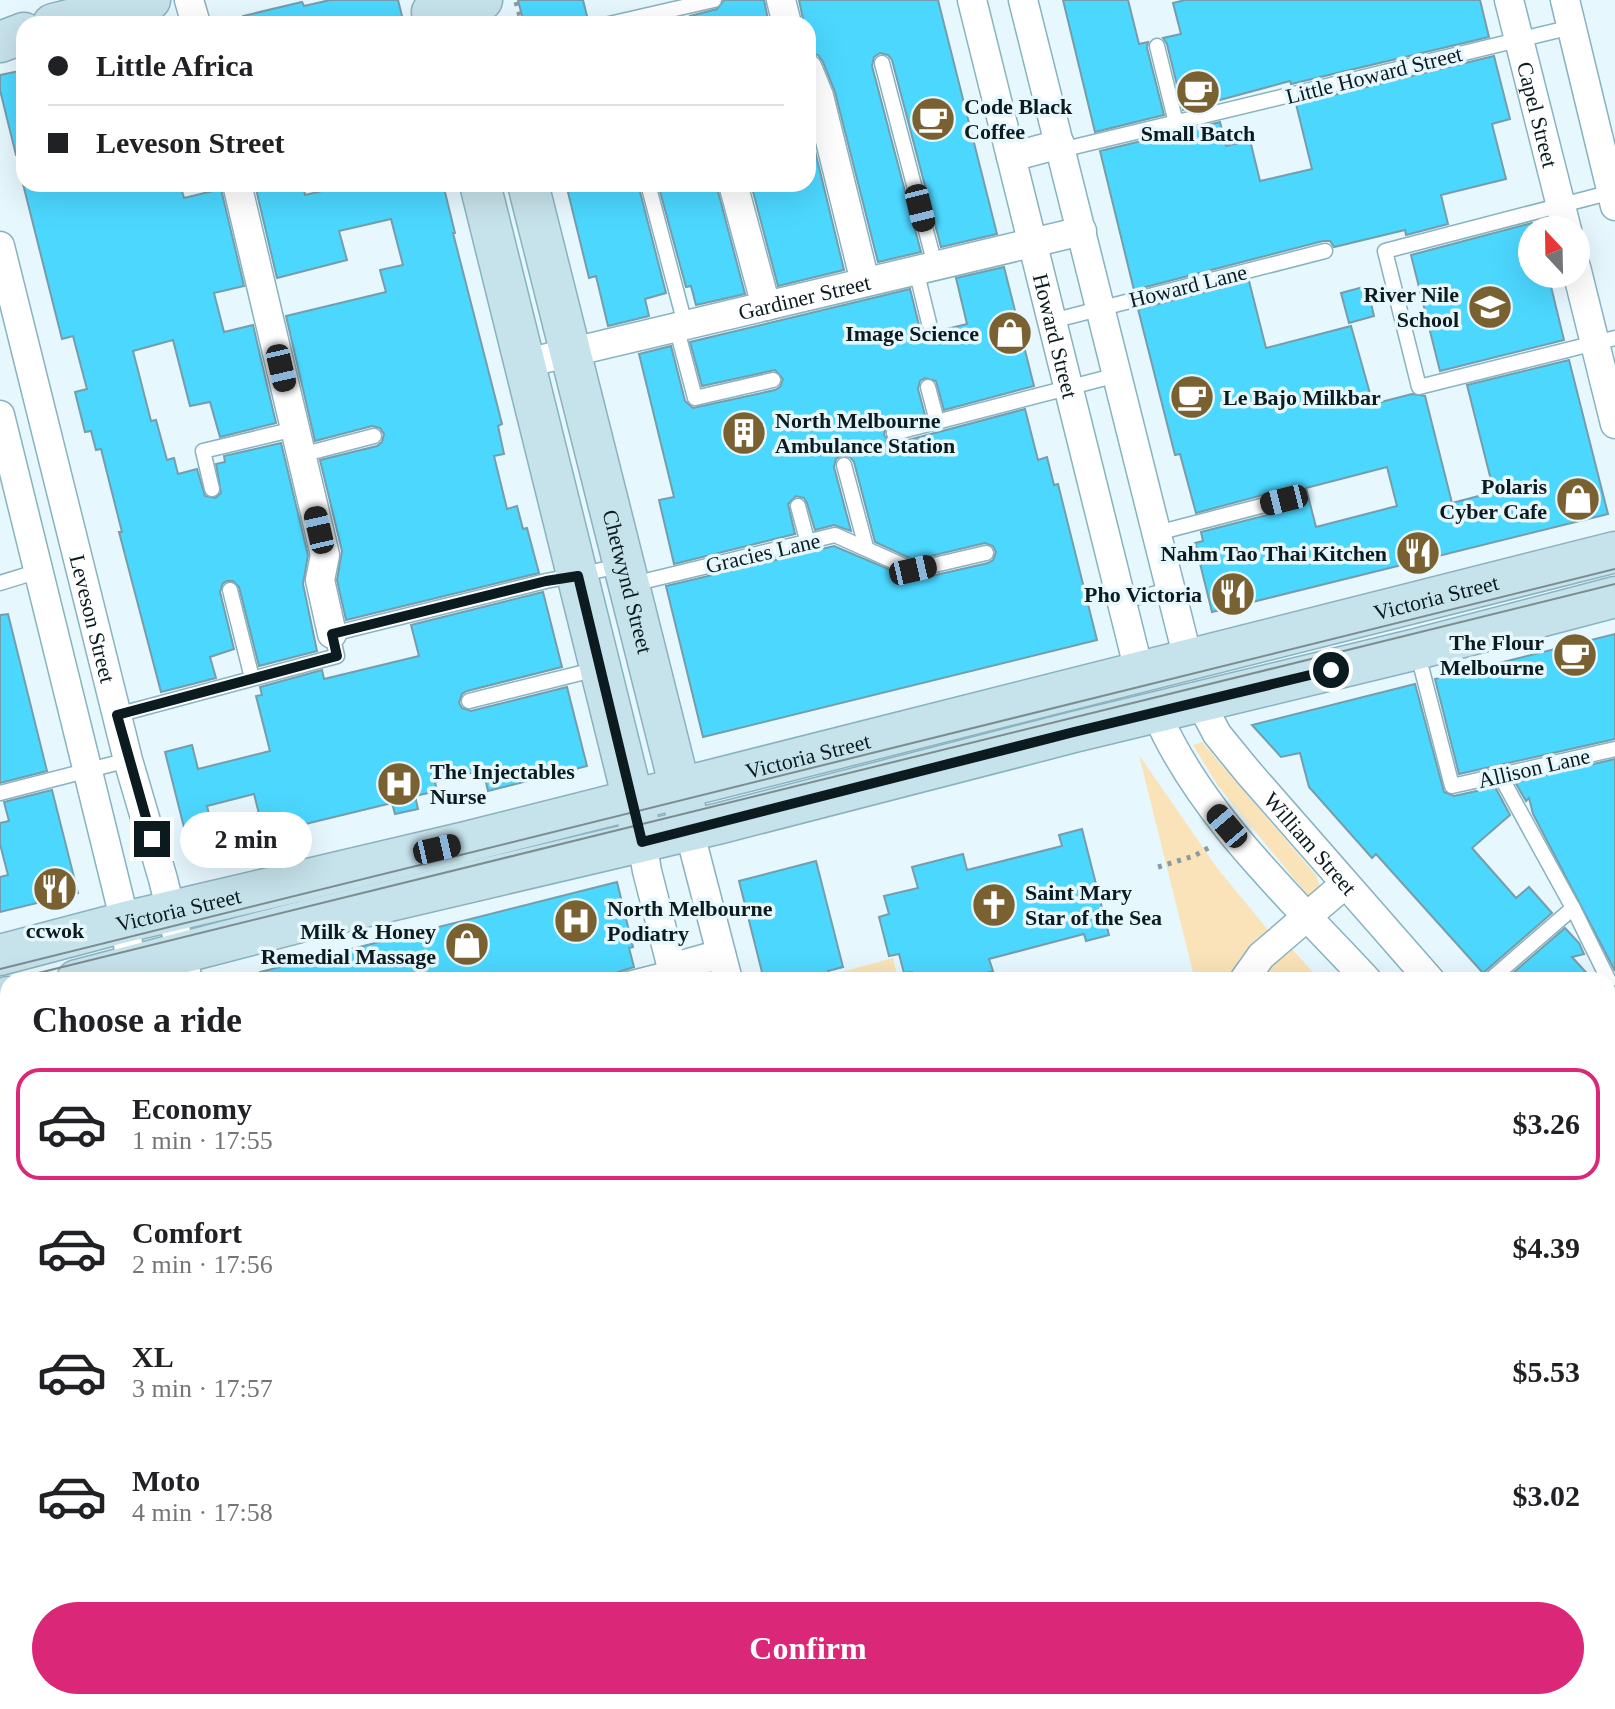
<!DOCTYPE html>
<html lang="en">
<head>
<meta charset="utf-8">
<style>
  :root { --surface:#fff; --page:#f6f6f6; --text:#202124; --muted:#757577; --line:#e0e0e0; --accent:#db2777 }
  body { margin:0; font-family:Georgia,serif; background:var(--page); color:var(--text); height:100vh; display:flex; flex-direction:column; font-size:30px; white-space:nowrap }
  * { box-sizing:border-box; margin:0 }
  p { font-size:26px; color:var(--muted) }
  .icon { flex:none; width:44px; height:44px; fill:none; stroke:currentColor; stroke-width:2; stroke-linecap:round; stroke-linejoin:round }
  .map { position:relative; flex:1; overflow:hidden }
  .panel { position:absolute; left:0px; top:972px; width:1616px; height:738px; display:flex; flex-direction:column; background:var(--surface); border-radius:24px 24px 0 0; box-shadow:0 8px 32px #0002 }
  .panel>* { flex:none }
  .guide { position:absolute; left:16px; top:16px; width:800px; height:176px; border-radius:24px; box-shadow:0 8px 32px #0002; display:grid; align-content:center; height:176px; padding:0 32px; background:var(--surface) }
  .needle { width:52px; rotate:338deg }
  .buttons { position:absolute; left:1518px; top:216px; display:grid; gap:16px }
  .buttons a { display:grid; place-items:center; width:72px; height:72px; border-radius:50%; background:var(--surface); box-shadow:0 8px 32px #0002; font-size:40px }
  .end { position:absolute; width:36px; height:36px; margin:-18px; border:10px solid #0b1b20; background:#fff; box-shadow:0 0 0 4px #fff }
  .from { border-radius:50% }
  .bubble { position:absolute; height:56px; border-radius:28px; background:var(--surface); box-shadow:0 8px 32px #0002; font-size:26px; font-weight:800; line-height:56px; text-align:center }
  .car { position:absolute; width:24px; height:48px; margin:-24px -12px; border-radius:10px; box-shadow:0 0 6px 2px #0007; background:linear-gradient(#222 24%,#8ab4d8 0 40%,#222 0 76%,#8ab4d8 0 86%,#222 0) }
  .guide b { display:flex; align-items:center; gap:28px; height:76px; font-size:30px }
  .guide b+b { border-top:2px solid var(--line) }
  .guide i { width:20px; height:20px; background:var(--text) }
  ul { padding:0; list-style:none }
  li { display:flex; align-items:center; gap:24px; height:112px; margin:0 16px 12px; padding:0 16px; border:4px solid transparent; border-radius:24px }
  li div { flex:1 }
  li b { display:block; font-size:30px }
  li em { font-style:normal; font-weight:800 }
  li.selected { border-color:var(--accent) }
  li>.icon { width:72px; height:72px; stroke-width:1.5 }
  h2 { padding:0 32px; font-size:36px; line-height:96px }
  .cta { display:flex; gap:16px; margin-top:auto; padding:16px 32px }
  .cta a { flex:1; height:92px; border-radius:48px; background:var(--accent); color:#fff; font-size:32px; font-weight:800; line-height:92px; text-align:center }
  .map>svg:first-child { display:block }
  .green { fill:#fae3b8 }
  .building { fill:#4cd7ff; stroke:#759dab; stroke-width:2; fill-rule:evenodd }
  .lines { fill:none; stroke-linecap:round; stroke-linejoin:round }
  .lane-casing { stroke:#89b2c0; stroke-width:17 }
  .street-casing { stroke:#89b2c0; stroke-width:31 }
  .secondary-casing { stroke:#89b2c0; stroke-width:43 }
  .highway-casing { stroke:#ced1d2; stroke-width:47 }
  .path { stroke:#8b9ba1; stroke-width:5; stroke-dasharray:4 6; stroke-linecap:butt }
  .lane { stroke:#fff; stroke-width:14 }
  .street { stroke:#fff; stroke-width:28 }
  .secondary { stroke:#c6e2ea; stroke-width:40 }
  .highway { stroke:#419db9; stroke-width:44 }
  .tram { stroke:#7c8d92; stroke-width:2 }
  .route { stroke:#0b1b20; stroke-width:10 }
  .labels { text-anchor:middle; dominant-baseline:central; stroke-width:7; stroke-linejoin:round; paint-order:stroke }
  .street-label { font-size:22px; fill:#0b1b20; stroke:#e6f7fd }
  .poi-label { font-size:22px; font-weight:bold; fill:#0b1b20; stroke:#e6f7fd; text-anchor:end }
</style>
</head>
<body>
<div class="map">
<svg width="1615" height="1709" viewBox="0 0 1615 1709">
  <rect width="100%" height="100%" fill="#e6f7fd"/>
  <g class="green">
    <path d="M1202 742 1316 875 1320 886 1310 898 1218 786 1193 745Z"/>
    <path d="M1139 755 1217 868 1268 930 1239 959 1229 980H1195Z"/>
    <path d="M1292 949 1320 980H1255L1266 963Z"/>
    <path d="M893 958 898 980H839L838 973Z"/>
    <path d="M553 1702H869L871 1709H564Z"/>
  </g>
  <g class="building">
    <path d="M330 0H398L404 24H244L243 16 302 2 304 6Z"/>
    <path d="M518 0H583L589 24H524Z"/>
    <path d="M724 0H764L769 24H693L690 16 717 9Z"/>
    <path d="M799 0H938L997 234 941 247 892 60 888 55 880 53 874 57 872 66 921 252 878 262 835 92 823 62 818 55 808 52V24H804Z"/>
    <path d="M1063 0H1128L1139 44 1148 42 1147 48 1164 115 1095 132Z"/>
    <path d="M1185 0H1480L1489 37 1291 84 1290 81 1183 110 1167 44 1163 38 1181 34 1173 3Z"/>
    <path d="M1494 56 1510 119 1492 124 1506 179 1441 195 1448 224 1406 235 1405 230 1334 247 1330 241H1323L1134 290 1100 151 1220 122 1226 146 1250 140 1260 181 1312 169 1296 104Z"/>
    <path d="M24 70V154L16 155 0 90V75Z"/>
    <path d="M808 122 844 270 778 286 751 184H808Z"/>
    <path d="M23 184H180L184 198 221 189 244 286 214 293 224 332 253 325 276 423 220 437 210 402 190 406 173 340 133 351 151 421 156 420 167 460 174 458 178 474 197 469 205 496 215 498 221 493 216 464 225 462 224 456 281 443 308 555 303 584 317 651 259 666 239 587 233 581H227L223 583 220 592 234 649 210 657 216 678 161 692 119 532H122L101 449 96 450 91 431 85 432 75 392 87 389 73 336 62 339Z"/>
    <path d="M274 184H303L305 195 352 184H443L455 233H453L502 424 498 426 504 454 494 456 507 509 517 506 523 529 527 528 539 573 346 620 337 580 342 551 320 460 377 446 382 442 384 434 380 428 372 426 315 441 286 316 386 292 380 270 403 265 391 219 339 231 347 260 277 278 256 189Z"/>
    <path d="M566 184H638L666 293 645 299 649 316 608 326 596 276 589 278Z"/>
    <path d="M658 184H716L745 294 696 305 691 286 686 287Z"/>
    <path d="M1532 223V274H1548L1564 340 1440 371 1411 255Z"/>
    <path d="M1004 267 1034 386 944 410 936 381 925 378 920 381 918 389 925 415 891 424 885 430 884 435 888 440 897 443 1025 409 1038 460 1047 457 1054 485 1058 484 1097 640 703 737 666 586 834 546 914 580 988 563 993 560 996 552 993 546 985 543 914 560 875 542 854 462 850 457 842 455 836 459 834 467 851 531 834 525 815 530 807 503 804 498 796 496 788 504 795 534 674 564 659 500 674 497 639 354 671 346 685 401 693 408 775 390 780 387 783 379 775 370 702 386 690 342 910 289 919 325 926 334 967 324 956 278Z"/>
    <path d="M1249 281 1266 348 1351 326 1373 404 1412 394 1425 396 1452 503 1494 492 1467 385 1569 360 1608 514 1212 612 1195 543 1203 541 1201 532 1287 510 1292 506 1294 498 1290 492 1281 490 1196 513 1180 454 1175 455 1138 309ZM1387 467 1397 506 1316 527 1306 488Z"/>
    <path d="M1367 286 1374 316 1349 323 1341 293Z"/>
    <path d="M543 592 562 667 467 691 462 694 459 703 462 708 471 711 567 687 587 766 488 791 483 770 435 782 437 791 415 796 418 809 395 814 392 803 264 834 254 794 207 806 218 852 192 859 165 752 192 745 198 769 270 751 256 696 262 695 260 687 322 670 324 679 419 656 411 625Z"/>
    <path d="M8 614 47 771 0 783V615Z"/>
    <path d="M1615 634V739L1459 774 1435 679Z"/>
    <path d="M1415 684 1444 792 1454 796 1495 787 1510 815 1472 848 1516 898 1529 887 1552 913 1483 973 1376 854 1372 858 1309 787 1300 753 1281 757 1252 725Z"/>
    <path d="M1615 759V971L1533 814 1529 798 1526 801 1515 782Z"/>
    <path d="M52 790 78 893 0 912V877L8 875 0 844V823L9 821 4 802Z"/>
    <path d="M1082 829 1109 935 1086 941 1084 934 989 959 993 971 959 980H914L912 972 904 973 899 954 889 956 879 917 889 914 884 896 918 888 912 867 963 854 967 870 1062 846 1059 835Z"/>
    <path d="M816 861 843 967 828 971 830 980H764L739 881Z"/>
    <path d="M617 882 633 947 629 948 634 967 618 972 614 980H261L260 972Z"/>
    <path d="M1565 928 1579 943 1584 954 1572 957 1593 980H1505Z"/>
  </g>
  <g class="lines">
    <g class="lane-casing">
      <g id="lane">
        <path d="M609 24 714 0"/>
        <path d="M1157 46 1176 123"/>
        <path d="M882 63 935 265"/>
        <path d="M1061 150 1572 27"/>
        <path d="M648 184 685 324"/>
        <path d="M1612 192 1385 251 1419 387 1615 338"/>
        <path d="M916 270 929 323"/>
        <path d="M1052 321 1325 251"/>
        <path d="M676 326 695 398 773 380"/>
        <path d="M928 387 937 421"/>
        <path d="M894 433 1117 375"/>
        <path d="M301 455 374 436"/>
        <path d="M844 465 866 547"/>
        <path d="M212 489 203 451 295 429"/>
        <path d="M798 506 807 540"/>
        <path d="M1157 533 1284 500"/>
        <path d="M0 583 39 571"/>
        <path d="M633 584 835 535 913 570 986 553"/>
        <path d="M230 590 252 678"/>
        <path d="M1122 601 1171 590"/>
        <path d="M1417 651 1452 786 1615 749"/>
        <path d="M469 701 597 669"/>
        <path d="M117 715 337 656 332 634 546 581 621 566"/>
        <path d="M0 793 128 760"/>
        <path d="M1573 908 1609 981"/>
        <path d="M624 980 671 968"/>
        <path d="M1490 980 1573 908 1501 777"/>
        <path d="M1608 1479 1611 1476"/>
        <path d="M1094 1702 1103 1709"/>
      </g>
    </g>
    <g class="street-casing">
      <g id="street">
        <path d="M189 0 196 24"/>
        <path d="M781 0 787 24"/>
        <path id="s1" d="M972 0 1139 671"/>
        <path d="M1023 0 1188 659"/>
        <path id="s2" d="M1509 0 1567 230"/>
        <path d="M1565 0 1615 206"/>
        <path d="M808 69 819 96 865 282"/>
        <path d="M1011 157 1060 144"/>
        <path d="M237 184 325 555 320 580 332 634"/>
        <path d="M733 184 766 306"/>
        <path id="s3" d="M0 246 128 760 163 879 188 980"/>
        <path d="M1576 267 1615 424"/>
        <path id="s4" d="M526 363 1082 231"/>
        <path d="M0 415 125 922 133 980"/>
        <path id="s5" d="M1200 702 1217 734 1248 772 1430 980"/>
        <path d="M1156 712C1199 814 1293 900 1367 980"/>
        <path d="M689 830 728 980"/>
        <path d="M642 842 647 871 675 980"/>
        <path d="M671 968 721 954"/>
        <path d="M1244 980 1261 956 1345 884"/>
        <path d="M1608 1181 1615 1189"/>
        <path d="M1608 1244 1615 1251"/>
        <path d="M0 1433 8 1416"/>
        <path d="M0 1569 8 1552"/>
        <path d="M1608 1664 1615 1671"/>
        <path d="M899 1702 900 1709"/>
        <path d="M455 1709 459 1702"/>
        <path d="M1115 1709 1120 1702"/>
        <path d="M1179 1709 1184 1702"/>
        <path d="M1572 1709 1579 1702"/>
      </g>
    </g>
    <g class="secondary-casing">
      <g id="secondary">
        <path d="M432 12 482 0"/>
        <path d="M53 24 150 0"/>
        <path d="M0 42 24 33"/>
        <path d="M480 184 639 824"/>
        <path id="s6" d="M528 184 686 812"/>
        <path id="s7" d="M0 955 125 922 466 842 1615 552"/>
        <path d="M77 980 304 921 721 823 1074 732 1417 649 1615 597"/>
        <path d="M0 999 8 997"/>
      </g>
    </g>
    <g class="highway-casing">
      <g id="highway">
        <path d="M0 1450 8 1465"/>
        <path d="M415 1702 427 1709"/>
        <path d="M501 1702 513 1709"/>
      </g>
    </g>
    <g class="path">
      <path d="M516 2 522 24"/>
      <path d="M1158 867 1194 856 1210 847"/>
      <path d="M715 1702 721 1709"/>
    </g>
    <use href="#lane" class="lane"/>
    <use href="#street" class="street"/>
    <use href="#secondary" class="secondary"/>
    <use href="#highway" class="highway"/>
    <g class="tram">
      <path d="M0 969 1615 569"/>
      <path d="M10 980 1615 584"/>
    </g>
  </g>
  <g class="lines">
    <path class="route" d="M152 839 117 715 337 656 332 634 546 581 578 576 642 842 1074 732 1331 670"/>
  </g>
  <defs>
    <g id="cafe-disc" transform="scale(2.3)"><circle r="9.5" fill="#796132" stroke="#e6f7fd"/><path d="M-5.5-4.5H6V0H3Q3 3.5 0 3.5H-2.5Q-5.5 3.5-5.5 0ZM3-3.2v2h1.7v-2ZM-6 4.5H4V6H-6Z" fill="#fff"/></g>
    <g id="school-disc" transform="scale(2.3)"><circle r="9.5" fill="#796132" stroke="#e6f7fd"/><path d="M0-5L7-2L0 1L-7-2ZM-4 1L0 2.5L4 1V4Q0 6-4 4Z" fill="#fff"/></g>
    <g id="shop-disc" transform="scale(2.3)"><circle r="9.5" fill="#796132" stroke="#e6f7fd"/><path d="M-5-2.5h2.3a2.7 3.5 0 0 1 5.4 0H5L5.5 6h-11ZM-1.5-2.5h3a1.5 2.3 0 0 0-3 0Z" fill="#fff"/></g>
    <g id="building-disc" transform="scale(2.3)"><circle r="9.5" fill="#796132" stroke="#e6f7fd"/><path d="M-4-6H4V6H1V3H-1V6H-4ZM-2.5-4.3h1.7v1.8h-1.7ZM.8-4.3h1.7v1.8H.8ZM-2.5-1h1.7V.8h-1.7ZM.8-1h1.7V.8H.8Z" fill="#fff"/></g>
    <g id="restaurant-disc" transform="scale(2.3)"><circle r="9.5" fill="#796132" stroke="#e6f7fd"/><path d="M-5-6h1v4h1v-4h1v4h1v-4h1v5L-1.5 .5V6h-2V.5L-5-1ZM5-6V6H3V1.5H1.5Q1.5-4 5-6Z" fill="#fff"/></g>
    <g id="hospital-disc" transform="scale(2.3)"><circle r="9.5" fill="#796132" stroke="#e6f7fd"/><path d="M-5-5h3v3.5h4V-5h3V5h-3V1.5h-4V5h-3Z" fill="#fff"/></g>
    <g id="church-disc" transform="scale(2.3)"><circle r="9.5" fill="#796132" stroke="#e6f7fd"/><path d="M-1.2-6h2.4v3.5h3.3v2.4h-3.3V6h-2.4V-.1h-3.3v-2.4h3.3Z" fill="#fff"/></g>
  </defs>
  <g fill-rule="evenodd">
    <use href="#cafe-disc" x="1198" y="92"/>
    <use href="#cafe-disc" x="933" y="119"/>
    <use href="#school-disc" x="1490" y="307"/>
    <use href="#shop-disc" x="1010" y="333"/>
    <use href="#cafe-disc" x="1192" y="397"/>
    <use href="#building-disc" x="744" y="433"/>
    <use href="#shop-disc" x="1578" y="499"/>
    <use href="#restaurant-disc" x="1418" y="553"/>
    <use href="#restaurant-disc" x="1233" y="594"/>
    <use href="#cafe-disc" x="1575" y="655"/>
    <use href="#hospital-disc" x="399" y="784"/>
    <use href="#restaurant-disc" x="55" y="889"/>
    <use href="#church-disc" x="994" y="905"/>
    <use href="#hospital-disc" x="576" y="921"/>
    <use href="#shop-disc" x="467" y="944"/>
  </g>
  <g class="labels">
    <g class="street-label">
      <text transform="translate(1374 75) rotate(-14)">Little Howard Street</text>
      <text stroke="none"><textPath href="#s2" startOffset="118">Capel Street</textPath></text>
      <text transform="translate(1188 286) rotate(-14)">Howard Lane</text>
      <text stroke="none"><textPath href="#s4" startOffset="286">Gardiner Street</textPath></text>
      <text stroke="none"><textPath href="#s1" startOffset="346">Howard Street</textPath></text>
      <text transform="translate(763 553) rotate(-13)">Gracies Lane</text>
      <text stroke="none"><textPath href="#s6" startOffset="410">Chetwynd Street</textPath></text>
      <text stroke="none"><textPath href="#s7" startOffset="1480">Victoria Street</textPath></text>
      <text stroke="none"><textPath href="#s3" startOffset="384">Leveson Street</textPath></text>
      <text stroke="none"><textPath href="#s7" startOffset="832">Victoria Street</textPath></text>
      <text transform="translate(1534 768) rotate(-13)">Allison Lane</text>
      <text stroke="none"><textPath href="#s5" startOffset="180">William Street</textPath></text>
      <text stroke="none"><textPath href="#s7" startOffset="184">Victoria Street</textPath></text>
    </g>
    <g class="poi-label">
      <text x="964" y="106" text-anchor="start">Code Black<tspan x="964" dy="25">Coffee</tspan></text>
      <text x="1198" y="133" text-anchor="middle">Small Batch</text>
      <text x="1459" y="294">River Nile<tspan x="1459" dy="25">School</tspan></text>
      <text x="979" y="333">Image Science</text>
      <text x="1223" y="397" text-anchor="start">Le Bajo Milkbar</text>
      <text x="775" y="420" text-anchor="start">North Melbourne<tspan x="775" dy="25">Ambulance Station</tspan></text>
      <text x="1547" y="486">Polaris<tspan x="1547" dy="25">Cyber Cafe</tspan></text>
      <text x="1387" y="553">Nahm Tao Thai Kitchen</text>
      <text x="1202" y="594">Pho Victoria</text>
      <text x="1544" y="642">The Flour<tspan x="1544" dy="25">Melbourne</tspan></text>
      <text x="430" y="771" text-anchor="start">The Injectables<tspan x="430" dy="25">Nurse</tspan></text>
      <text x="1025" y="892" text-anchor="start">Saint Mary<tspan x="1025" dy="25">Star of the Sea</tspan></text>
      <text x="607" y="908" text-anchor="start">North Melbourne<tspan x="607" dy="25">Podiatry</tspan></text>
      <text x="55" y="930" text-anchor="middle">ccwok</text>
      <text x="436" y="931">Milk &amp; Honey<tspan x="436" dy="25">Remedial Massage</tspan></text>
    </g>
  </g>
</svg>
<div class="buttons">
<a><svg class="needle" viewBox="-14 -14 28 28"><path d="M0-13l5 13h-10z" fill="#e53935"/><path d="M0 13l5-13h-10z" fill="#757577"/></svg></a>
</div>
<i class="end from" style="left:1331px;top:670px"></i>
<i class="end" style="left:152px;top:839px"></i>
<div class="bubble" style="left:180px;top:812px;width:132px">2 min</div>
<i class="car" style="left:920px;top:208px;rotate:166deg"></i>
<i class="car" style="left:281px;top:368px;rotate:167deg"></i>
<i class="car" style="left:1284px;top:500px;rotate:256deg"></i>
<i class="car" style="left:319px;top:530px;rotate:347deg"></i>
<i class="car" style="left:913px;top:570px;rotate:77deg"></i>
<i class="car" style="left:1227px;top:826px;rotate:320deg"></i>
<i class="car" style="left:437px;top:849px;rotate:77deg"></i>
<div class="guide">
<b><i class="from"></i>Little Africa</b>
<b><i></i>Leveson Street</b>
</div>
<section class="panel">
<h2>Choose a ride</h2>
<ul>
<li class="selected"><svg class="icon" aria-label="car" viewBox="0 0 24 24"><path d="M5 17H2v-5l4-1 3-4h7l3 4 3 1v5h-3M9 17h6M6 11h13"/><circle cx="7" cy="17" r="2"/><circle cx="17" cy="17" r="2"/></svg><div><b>Economy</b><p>1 min · 17:55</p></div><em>$3.26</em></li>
<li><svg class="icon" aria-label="car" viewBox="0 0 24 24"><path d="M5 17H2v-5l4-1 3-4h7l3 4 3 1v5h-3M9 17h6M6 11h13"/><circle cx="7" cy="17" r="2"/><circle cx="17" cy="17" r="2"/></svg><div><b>Comfort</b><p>2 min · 17:56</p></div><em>$4.39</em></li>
<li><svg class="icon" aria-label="car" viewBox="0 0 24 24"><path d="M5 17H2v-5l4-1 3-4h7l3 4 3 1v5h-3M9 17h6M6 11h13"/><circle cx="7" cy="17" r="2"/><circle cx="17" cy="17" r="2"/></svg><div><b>XL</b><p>3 min · 17:57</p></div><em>$5.53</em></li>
<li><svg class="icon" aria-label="car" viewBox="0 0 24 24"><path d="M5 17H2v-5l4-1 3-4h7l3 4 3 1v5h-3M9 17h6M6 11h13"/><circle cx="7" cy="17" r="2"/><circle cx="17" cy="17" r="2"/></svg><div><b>Moto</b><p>4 min · 17:58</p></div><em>$3.02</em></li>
</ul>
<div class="cta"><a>Confirm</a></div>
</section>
</div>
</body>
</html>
